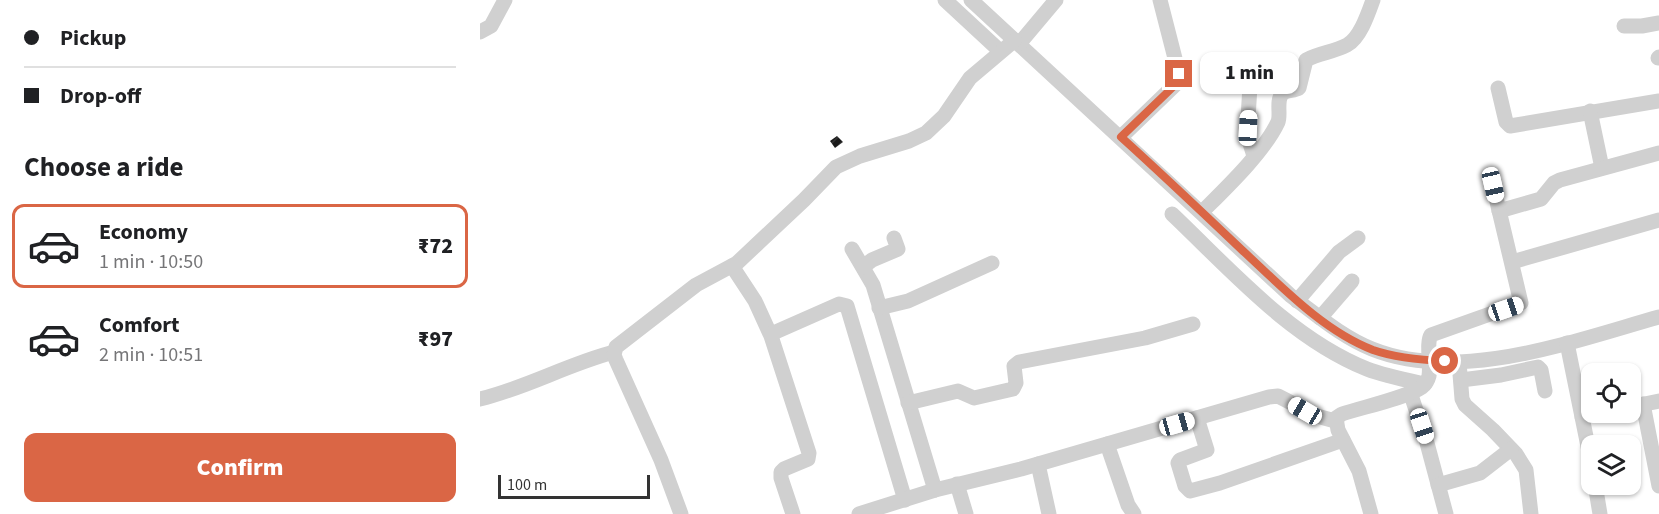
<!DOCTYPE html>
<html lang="en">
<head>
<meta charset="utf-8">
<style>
  :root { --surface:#fff; --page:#f2f2f2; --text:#202124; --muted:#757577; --line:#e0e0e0; --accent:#da6645 }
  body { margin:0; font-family:"Source Sans 3",sans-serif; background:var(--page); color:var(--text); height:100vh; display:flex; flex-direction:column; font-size:22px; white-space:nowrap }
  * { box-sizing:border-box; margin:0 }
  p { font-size:20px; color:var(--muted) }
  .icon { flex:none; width:33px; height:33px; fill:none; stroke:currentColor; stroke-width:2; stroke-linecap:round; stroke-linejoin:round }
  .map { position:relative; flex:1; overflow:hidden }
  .drawer { display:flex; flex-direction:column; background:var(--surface); width:480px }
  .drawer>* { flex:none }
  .banner { display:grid; align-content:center; height:132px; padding:0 24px; background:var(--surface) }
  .buttons { position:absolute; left:1101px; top:363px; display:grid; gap:12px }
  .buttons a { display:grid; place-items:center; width:60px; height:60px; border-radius:12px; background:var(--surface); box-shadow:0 2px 4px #0004; font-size:30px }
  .scale { position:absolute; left:18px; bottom:15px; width:152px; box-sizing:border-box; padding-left:6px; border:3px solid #333; border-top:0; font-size:16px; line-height:21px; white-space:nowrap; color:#333; -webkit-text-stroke:4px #fff; paint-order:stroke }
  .end { position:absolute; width:27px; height:27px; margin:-14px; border:8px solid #da6645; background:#fff; box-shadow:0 0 0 3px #fff }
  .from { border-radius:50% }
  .bubble { position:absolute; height:42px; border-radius:12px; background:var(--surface); box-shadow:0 2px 4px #0004; font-size:20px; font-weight:800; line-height:42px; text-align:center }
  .car { position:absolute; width:18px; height:36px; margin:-18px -9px; border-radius:8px; box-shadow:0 0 4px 2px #0007; background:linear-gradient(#fff 24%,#345 0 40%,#fff 0 76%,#345 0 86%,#fff 0) }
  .banner b { display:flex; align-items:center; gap:21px; height:57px; font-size:22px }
  .banner b+b { border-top:2px solid var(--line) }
  .banner i { width:15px; height:15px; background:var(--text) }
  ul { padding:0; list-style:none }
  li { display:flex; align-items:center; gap:18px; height:84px; margin:0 12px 9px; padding:0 12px; border:3px solid transparent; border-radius:12px }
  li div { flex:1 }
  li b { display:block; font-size:22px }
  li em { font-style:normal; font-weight:800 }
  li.on { border-color:var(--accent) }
  li>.icon { width:54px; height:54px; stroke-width:1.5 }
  h2 { padding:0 24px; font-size:27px; line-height:72px }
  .cta { display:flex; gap:12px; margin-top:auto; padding:12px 24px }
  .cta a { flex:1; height:69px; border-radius:12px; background:var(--accent); color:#fff; font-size:24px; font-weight:800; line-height:69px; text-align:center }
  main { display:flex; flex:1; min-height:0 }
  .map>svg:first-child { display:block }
  .building { fill:url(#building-hatch) }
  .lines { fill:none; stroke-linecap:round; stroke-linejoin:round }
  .minor { stroke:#d0d0d0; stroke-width:15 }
  .route { stroke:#da6645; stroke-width:8 }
</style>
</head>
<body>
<main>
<section class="drawer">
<div class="banner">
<b><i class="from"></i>Pickup</b>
<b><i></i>Drop-off</b>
</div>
<h2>Choose a ride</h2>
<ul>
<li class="on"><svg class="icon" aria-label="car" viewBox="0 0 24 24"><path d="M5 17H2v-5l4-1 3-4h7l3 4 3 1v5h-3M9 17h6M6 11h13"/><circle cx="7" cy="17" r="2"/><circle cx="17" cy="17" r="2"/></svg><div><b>Economy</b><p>1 min · 10:50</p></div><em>₹72</em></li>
<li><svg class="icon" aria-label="car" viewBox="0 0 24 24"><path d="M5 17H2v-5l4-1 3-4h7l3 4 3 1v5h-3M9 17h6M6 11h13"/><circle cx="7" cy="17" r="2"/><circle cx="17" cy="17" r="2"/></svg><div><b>Comfort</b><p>2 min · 10:51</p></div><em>₹97</em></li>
</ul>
<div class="cta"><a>Confirm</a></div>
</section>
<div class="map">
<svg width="1179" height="514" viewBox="0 0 1179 514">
  <defs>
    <pattern id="building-hatch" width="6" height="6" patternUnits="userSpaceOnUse" patternTransform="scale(1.5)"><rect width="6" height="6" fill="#1a1a1a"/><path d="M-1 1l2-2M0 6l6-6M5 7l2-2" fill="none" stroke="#333"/></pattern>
  </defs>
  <rect width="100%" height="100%" fill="#fff"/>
  <path class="building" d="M357 136 363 142 355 148 350 141Z"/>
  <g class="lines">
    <g class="minor">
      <path d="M465 0 520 51"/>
      <path d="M491 0 811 296C837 315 862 337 892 349 979 384 1093 341 1179 317"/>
      <path d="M1144 26H1162L1179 23"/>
      <path d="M0 32 11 26 25 0"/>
      <path d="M539 44 576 0"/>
      <path d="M1178 58 1179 57"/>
      <path d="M771 70 767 134 774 156"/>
      <path d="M1018 88 1026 122 1030 126 1179 101"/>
      <path d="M1110 111 1122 168"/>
      <path d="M641 137 698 82 699 74 680 0"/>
      <path d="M1019 211 1061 199 1074 183 1080 180 1179 153"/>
      <path d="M722 212C746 188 784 152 798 122 801 115 796 101 802 94 805 90 814 91 819 88L826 60C839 53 854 52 867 45 880 38 888 14 893 0"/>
      <path d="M692 214C751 270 810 338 887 369 905 376 926 380 945 384"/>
      <path d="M372 249 393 285 455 490"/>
      <path d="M1032 262 1179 220"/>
      <path d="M252 266 275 301 291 336 329 453 328 459 304 469 301 472V478L313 514"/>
      <path d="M383 267 392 260 418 249 414 238"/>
      <path d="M817 301 859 252 878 238"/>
      <path d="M399 308 428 301 512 263"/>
      <path d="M840 318 872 281"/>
      <path d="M291 334 359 304 367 306 425 500"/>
      <path d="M1087 343 1112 466"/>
      <path d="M979 362 982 399 985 405 1013 430 1036 454 1046 470 1051 514"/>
      <path d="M981 380 1021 375 1058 367 1061 370 1065 391"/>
      <path d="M930 392 947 443 966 514"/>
      <path d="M0 399C46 388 88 364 134 352"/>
      <path d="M428 403 478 391 494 398 533 389 536 383 534 366 539 362 665 338 713 324"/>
      <path d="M1163 404 1179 486"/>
      <path d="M1150 407 1179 401"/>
      <path d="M1102 417 1122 412"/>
      <path d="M717 418 727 450 700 460 698 463 705 486 710 491 740 483 863 440"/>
      <path d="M627 444 648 505 654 514"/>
      <path d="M558 464 569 514"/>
      <path d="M477 484 486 514"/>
      <path d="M1115 484 1120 514"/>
      <path d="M958 485 1000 473 1031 449"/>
      <path d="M201 514 181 460 136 360 134 355 136 347 216 285 257 263 324 200 356 167 380 156 429 141 446 133 464 116 490 78 535 40"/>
      <path d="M379 514 455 490 541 469 789 397 798 396 837 416 855 421"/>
      <path d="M891 514 879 471 858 430 856 418 862 414C883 407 926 398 942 387 946 384 948 380 949 376 951 364 946 343 951 335L1041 303 1013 185"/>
    </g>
  </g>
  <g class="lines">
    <path class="route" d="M699 74 698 82 695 85 641 137C682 174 722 212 762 250 800 285 843 331 893 350 916 358 940 360 965 361"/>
  </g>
</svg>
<div class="buttons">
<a><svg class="icon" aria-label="locate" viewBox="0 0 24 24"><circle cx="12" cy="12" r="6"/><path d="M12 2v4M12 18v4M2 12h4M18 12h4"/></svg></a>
<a><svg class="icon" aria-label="layers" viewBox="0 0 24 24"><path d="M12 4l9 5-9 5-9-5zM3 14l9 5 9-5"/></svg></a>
</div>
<div class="scale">100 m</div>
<i class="end from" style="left:965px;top:361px"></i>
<i class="end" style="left:699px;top:74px"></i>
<div class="bubble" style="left:720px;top:52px;width:99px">1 min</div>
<i class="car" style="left:768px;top:128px;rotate:3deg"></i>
<i class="car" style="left:1013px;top:185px;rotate:167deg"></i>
<i class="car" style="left:1026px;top:309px;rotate:71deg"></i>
<i class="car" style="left:825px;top:411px;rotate:300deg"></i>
<i class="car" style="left:697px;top:424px;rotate:74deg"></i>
<i class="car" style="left:942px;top:426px;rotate:162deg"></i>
</div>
</main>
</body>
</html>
